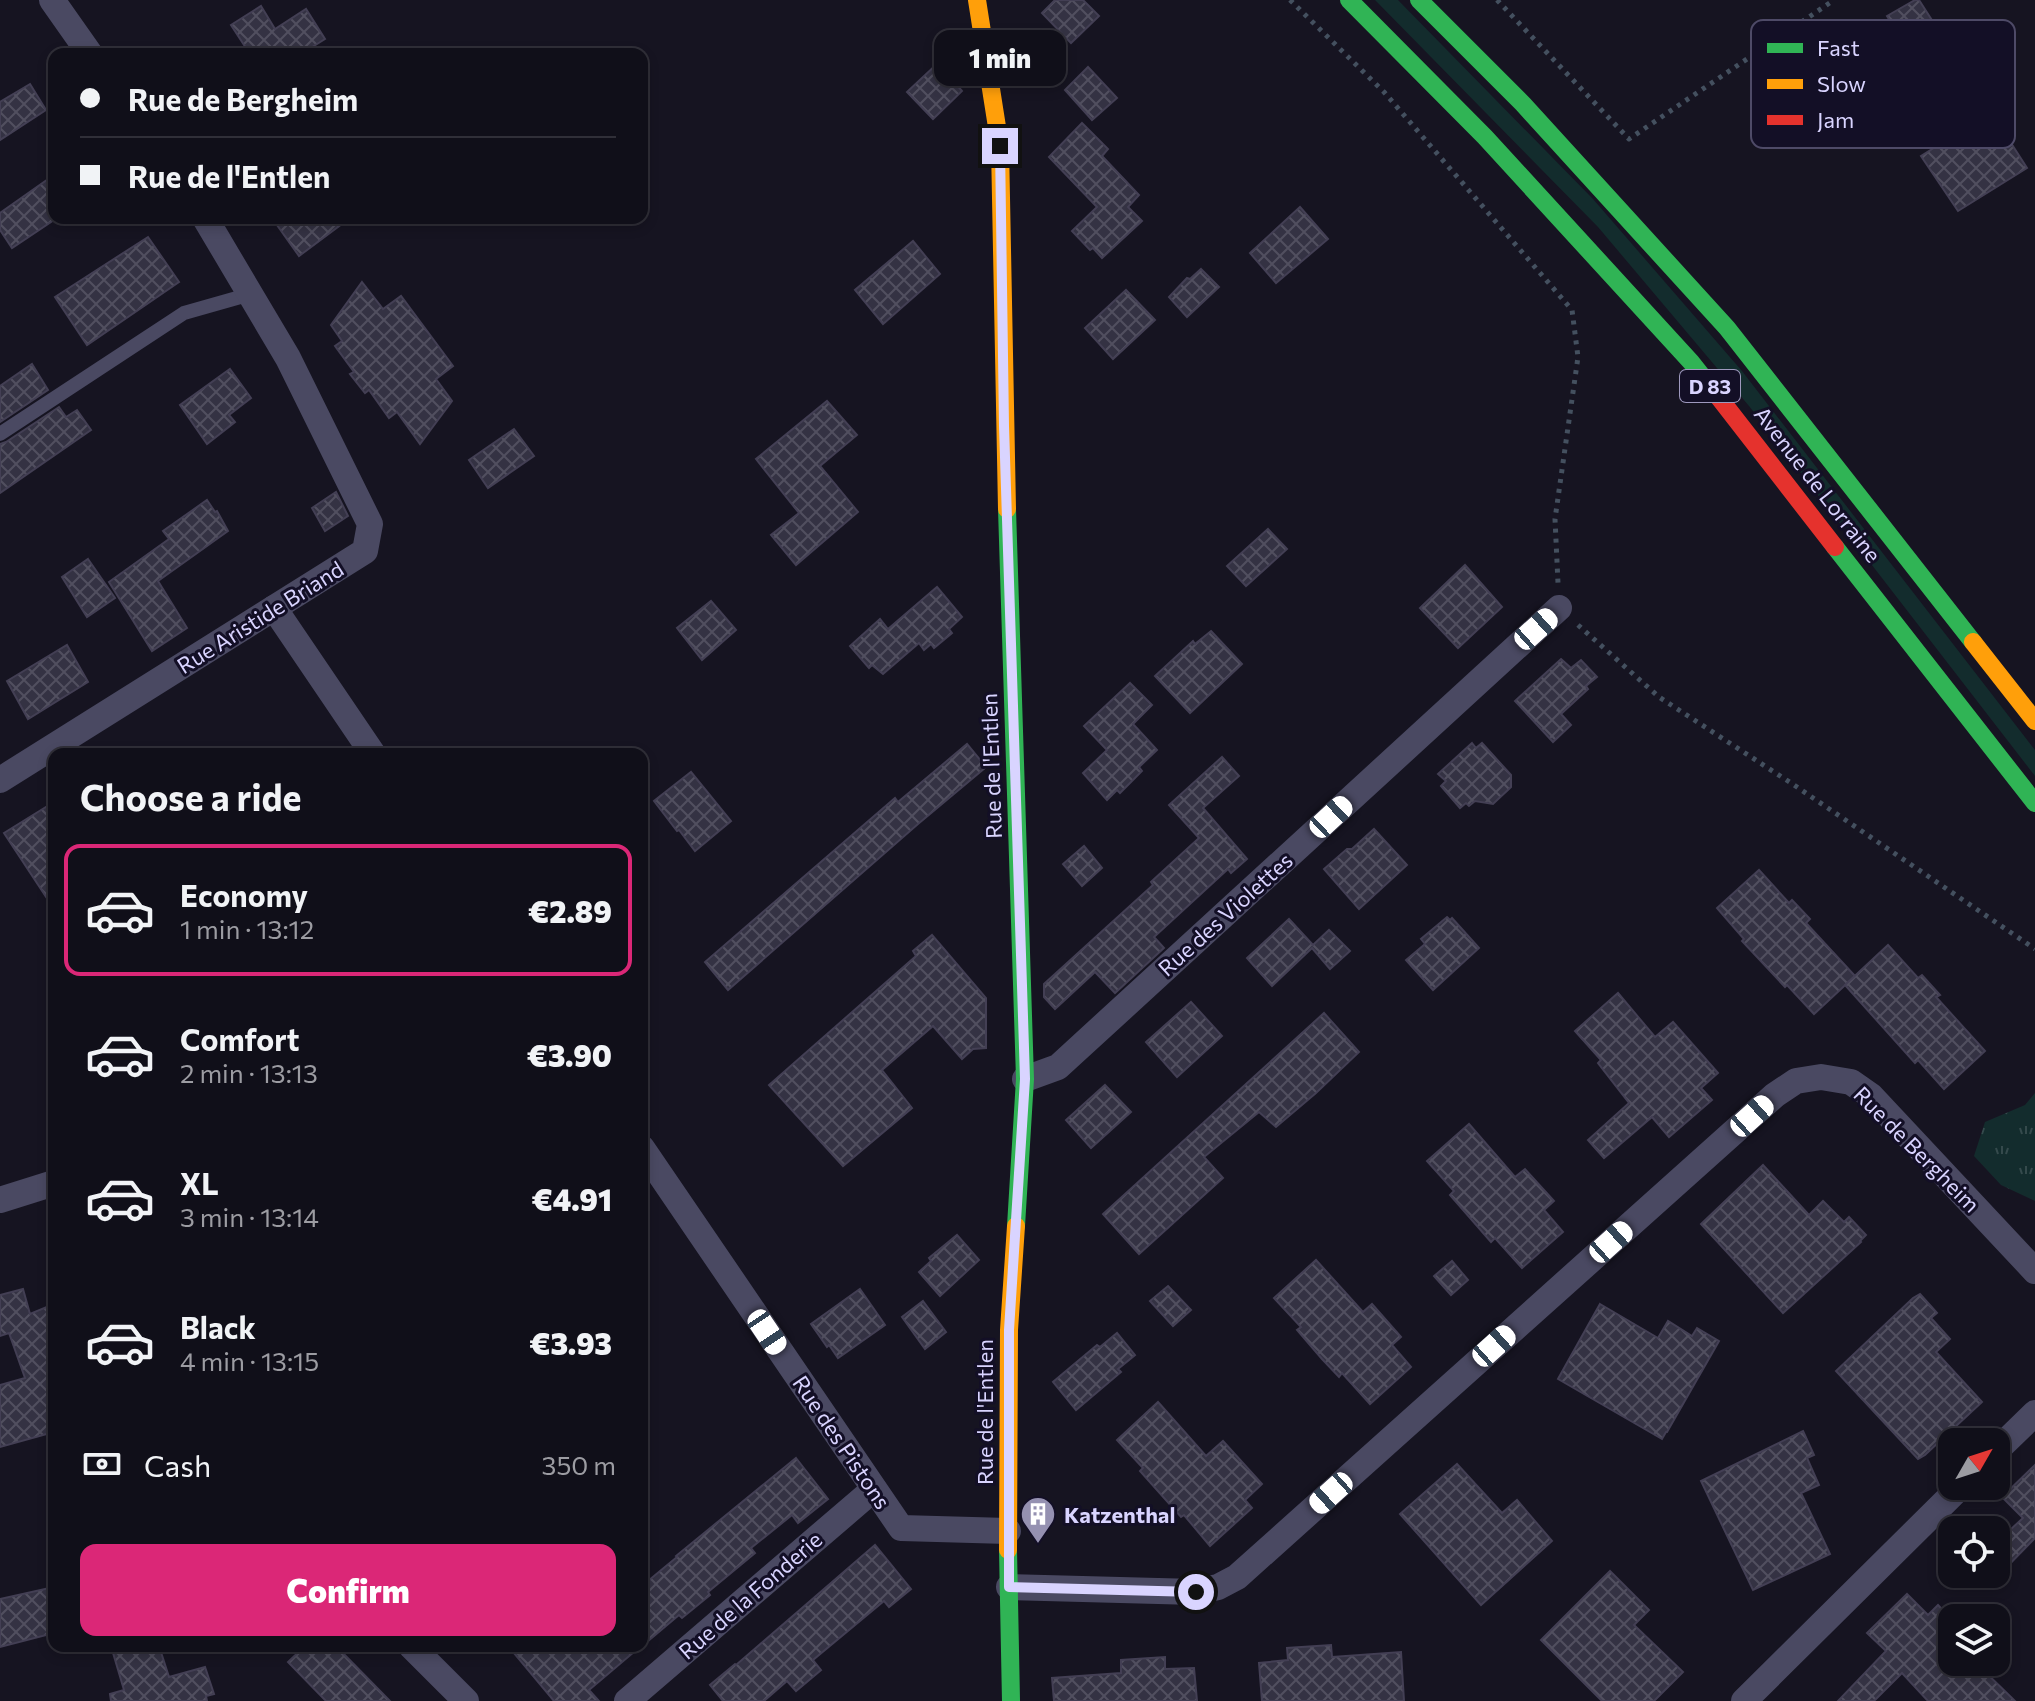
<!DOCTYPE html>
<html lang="en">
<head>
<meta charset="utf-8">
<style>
  :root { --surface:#100f19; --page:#191822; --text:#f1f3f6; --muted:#9c9ca2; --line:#302f38; --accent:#db2777 }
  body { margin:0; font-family:Commissioner,sans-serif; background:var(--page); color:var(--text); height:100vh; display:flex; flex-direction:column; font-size:30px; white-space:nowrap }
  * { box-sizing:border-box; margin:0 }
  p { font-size:26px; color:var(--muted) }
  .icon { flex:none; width:44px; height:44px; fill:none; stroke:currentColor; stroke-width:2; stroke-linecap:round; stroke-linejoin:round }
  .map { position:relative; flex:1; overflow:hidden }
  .sheet { position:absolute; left:48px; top:748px; width:600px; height:904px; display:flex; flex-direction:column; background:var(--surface); border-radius:16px; box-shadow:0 4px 12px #0003,0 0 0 2px var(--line) }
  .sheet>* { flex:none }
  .hud { position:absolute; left:48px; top:48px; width:600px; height:176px; border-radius:16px; box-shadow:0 4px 12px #0003,0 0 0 2px var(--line); display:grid; align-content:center; height:176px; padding:0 32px; background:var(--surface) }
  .needle { width:52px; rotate:51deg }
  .fabs { position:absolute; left:1938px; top:1428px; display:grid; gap:16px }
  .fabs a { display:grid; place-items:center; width:72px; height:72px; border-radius:16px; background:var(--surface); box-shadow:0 4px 12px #0003,0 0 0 2px var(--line); font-size:40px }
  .end { position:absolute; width:36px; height:36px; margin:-18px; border:10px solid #d9d4ff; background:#111; box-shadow:0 0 0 4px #111 }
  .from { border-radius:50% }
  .bubble { position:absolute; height:56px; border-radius:16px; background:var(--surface); box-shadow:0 4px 12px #0003,0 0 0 2px var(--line); font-size:26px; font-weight:800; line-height:56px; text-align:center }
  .car { position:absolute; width:24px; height:48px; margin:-24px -12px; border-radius:10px; box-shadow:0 0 6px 2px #0007; background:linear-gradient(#fff 24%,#345 0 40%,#fff 0 76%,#345 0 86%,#fff 0) }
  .hud b { display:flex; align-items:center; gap:28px; height:76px; font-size:30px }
  .hud b+b { border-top:2px solid var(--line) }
  .hud i { width:20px; height:20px; background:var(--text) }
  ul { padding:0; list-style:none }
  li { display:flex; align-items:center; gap:24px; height:132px; margin:0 16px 12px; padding:0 16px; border:4px solid transparent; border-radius:16px }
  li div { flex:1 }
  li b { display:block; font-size:30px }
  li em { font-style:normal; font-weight:800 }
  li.active { border-color:var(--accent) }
  li>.icon { width:72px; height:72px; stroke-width:1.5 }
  h2 { padding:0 32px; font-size:36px; line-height:96px }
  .pay { display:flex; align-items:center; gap:20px; height:88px; padding:0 32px; font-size:30px }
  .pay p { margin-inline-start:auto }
  .cta { display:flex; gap:16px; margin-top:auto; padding:16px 32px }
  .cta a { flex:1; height:92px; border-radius:16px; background:var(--accent); color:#fff; font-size:32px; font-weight:800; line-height:92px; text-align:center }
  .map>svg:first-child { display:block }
  .grass { fill:#132c2d }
  .park { fill:url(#park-tufts) }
  .building { fill:url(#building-cross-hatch); stroke:#433f54; stroke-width:2 }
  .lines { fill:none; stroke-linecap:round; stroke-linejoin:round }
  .path { stroke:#44505f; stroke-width:5; stroke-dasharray:4 6; stroke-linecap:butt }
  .lane { stroke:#4a4962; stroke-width:14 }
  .street { stroke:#4a4962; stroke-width:26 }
  .fast { stroke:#30b455; stroke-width:18 }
  .slow { stroke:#ff9f0a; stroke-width:18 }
  .jam { stroke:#e5322d; stroke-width:18 }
  .route { stroke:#d9d4ff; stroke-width:10 }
  .labels { text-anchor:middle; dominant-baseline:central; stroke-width:6; stroke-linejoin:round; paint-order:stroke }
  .shield { fill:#130f26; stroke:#9e99be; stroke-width:2 }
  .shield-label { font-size:20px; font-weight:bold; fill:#d9d4ff }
  .street-label { font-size:22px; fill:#d9d4ff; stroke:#130f26 }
  .poi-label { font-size:22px; font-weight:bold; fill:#d9d4ff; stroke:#130f26; text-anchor:start }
  .key { fill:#130f26; stroke:#4e4a67; stroke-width:2 }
  .key-label { font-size:22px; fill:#d9d4ff }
</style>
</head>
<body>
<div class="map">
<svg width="2035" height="1701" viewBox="0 0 2035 1701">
  <defs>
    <pattern id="park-tufts" width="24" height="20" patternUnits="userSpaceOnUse" patternTransform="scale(2)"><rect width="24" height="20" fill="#132c2d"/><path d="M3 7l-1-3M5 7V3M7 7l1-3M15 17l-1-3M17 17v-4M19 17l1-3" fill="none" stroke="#354a4c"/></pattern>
    <pattern id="building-cross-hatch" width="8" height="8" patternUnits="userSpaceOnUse" patternTransform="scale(2)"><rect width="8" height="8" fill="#343243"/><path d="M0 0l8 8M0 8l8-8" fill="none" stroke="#514f5f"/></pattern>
  </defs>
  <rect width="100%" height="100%" fill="#161421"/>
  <path class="grass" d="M1375 0H1398L1593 199 1742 371 2035 750V776L1749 406 1598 227Z"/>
  <path class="park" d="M2035 1093V1201L2001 1185 1974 1156 1985 1122 2025 1105Z"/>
  <g class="building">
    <path d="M1055 0H1083L1099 16 1071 43 1042 13Z"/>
    <path d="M1915 0H1919L1962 67 1932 87 1887 16Z"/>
    <path d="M261 6 275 29 306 9 325 39 301 54H237L246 48 231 25Z"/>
    <path d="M938 63 962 91 933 119 907 92Z"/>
    <path d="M1088 67 1117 98 1092 120 1065 90Z"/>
    <path d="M30 84 46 110 0 140V102Z"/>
    <path d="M1991 112 2027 168 1958 211 1921 156Z"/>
    <path d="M1082 123 1108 149 1102 156 1139 195 1128 207 1142 221 1102 258 1093 248 1090 250 1072 231 1097 207 1049 157Z"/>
    <path d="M54 175V220L12 248 0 230V213Z"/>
    <path d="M1300 207 1328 239 1276 283 1250 253Z"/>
    <path d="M272 218H350L299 256Z"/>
    <path d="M148 237 179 282 87 345 55 297Z"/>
    <path d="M913 241 940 274 883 324 855 290Z"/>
    <path d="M1201 269 1219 287 1187 317 1169 297 1187 278 1190 279Z"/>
    <path d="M362 282 383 309 401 296 453 366 436 379 452 401 420 444 397 412 389 418 369 390 365 393 350 374 354 372 335 346 342 341 331 325Z"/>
    <path d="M1126 290 1155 320 1113 359 1085 328Z"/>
    <path d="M32 364 48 390 0 422V386Z"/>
    <path d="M230 369 251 398 229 415 235 422 207 444 180 405Z"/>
    <path d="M827 401 857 435 820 466 858 512 796 565 771 535 799 513 756 459Z"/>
    <path d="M59 407 66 417 77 410 91 430 0 493V444L6 442Z"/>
    <path d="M514 429 534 456 488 488 469 460Z"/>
    <path d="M336 492 348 516 325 531 312 508Z"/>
    <path d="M207 500 215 512 217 511 228 531 158 581 187 628 152 651 109 582 169 539 163 531Z"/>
    <path d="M1268 529 1287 549 1246 586 1227 566Z"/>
    <path d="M88 559 115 598 87 617 62 577Z"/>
    <path d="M1465 565 1502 607 1458 648 1420 608Z"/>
    <path d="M937 587 962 617 949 629 952 633 934 648 931 644 924 650 919 643 883 674 872 665 869 668 850 646 880 619 888 629Z"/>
    <path d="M711 601 736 630 702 660 677 628Z"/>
    <path d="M1211 631 1242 664 1190 713 1155 676 1193 641 1195 644Z"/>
    <path d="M67 645 88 682 28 719 7 681Z"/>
    <path d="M1561 659 1571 668 1581 660 1597 677 1586 686 1588 689 1561 714 1571 725 1553 742 1515 701Z"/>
    <path d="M1130 683 1152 705 1133 724 1157 750 1139 767 1142 771 1120 793 1117 790 1107 800 1083 773 1107 750 1084 726Z"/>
    <path d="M1472 743 1476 748 1482 743 1511 775V787L1493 804 1475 801 1469 806 1466 803 1460 808 1441 786 1446 781 1438 774Z"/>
    <path d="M967 744 986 767 918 824 728 990 705 962 895 798 898 802Z"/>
    <path d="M1222 757 1239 776 1203 808 1247 859 1231 873 1228 869 1154 937 1164 948 1115 993 1095 972 1055 1009 1044 997V984L1153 885 1151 882 1199 838 1169 805Z"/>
    <path d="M691 772 731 821 695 851 679 830 677 831 654 801Z"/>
    <path d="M54 802V909L4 833Z"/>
    <path d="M1374 829 1407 865 1359 909 1324 869 1347 849H1352Z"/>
    <path d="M1084 846 1102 868 1082 886 1063 864Z"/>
    <path d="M1759 870 1789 903 1792 900 1810 919 1806 923 1855 976 1814 1014 1787 985 1785 987 1742 941 1744 939 1717 908Z"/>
    <path d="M1447 917 1450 920 1452 918 1479 948 1433 990 1406 960 1425 944 1421 939Z"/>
    <path d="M1289 919 1313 945 1329 930 1350 951 1330 969 1312 948 1272 986 1247 958Z"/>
    <path d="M932 935 986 998V1048L973 1049 962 1059 933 1026 882 1070 912 1108 843 1166 769 1085 916 956 913 951Z"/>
    <path d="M1888 945 1918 978 1922 975 1940 995 1936 997 1985 1051 1944 1089 1918 1060 1915 1063 1845 985Z"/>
    <path d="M1618 993 1655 1037 1673 1022 1718 1073 1701 1088 1712 1100 1669 1137 1652 1117 1604 1158 1588 1140 1629 1103 1598 1063 1601 1060 1575 1031Z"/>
    <path d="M1191 1002 1222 1036 1177 1077 1146 1042Z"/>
    <path d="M1324 1013 1359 1052 1316 1093 1276 1127 1259 1112 1204 1157 1223 1178 1139 1254 1103 1214Z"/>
    <path d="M1105 1085 1131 1112 1091 1148 1066 1120Z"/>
    <path d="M1469 1124 1515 1177 1525 1169 1554 1201 1544 1210 1563 1232 1522 1268 1495 1238 1491 1242 1450 1195 1454 1191 1427 1161Z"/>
    <path d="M1763 1165 1809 1215 1823 1201 1844 1222 1849 1217 1866 1235 1860 1241 1861 1242 1783 1313 1701 1224Z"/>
    <path d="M957 1235 979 1260 940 1296 919 1272 931 1261 929 1258Z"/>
    <path d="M1316 1260 1363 1312 1372 1304 1401 1337 1392 1345 1411 1367 1370 1404 1342 1373 1339 1377 1322 1359 1297 1330 1301 1327 1274 1298Z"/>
    <path d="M1452 1261 1468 1280 1451 1295 1434 1276Z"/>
    <path d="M1168 1286 1191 1310 1173 1326 1150 1301Z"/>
    <path d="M23 1289 30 1314 54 1304V1432L0 1447V1385L25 1378 9 1333 0 1336V1295Z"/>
    <path d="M860 1289 885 1325 838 1358 829 1345 827 1347 811 1324Z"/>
    <path d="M1920 1294 1937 1313 1931 1318 1950 1339 1936 1352 1982 1402 1925 1455 1918 1459 1836 1371 1913 1298Z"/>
    <path d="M923 1301 946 1332 925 1349 902 1317Z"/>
    <path d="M1600 1304 1658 1338 1668 1321 1692 1336 1697 1328 1719 1341 1667 1432H1666L1662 1439 1558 1379Z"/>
    <path d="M1117 1333 1135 1355 1118 1369 1121 1372 1076 1410 1053 1382 1097 1345 1100 1347Z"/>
    <path d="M1158 1402 1206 1456 1223 1441 1262 1484 1245 1500 1252 1508 1210 1546 1184 1515 1181 1517 1140 1471 1143 1468 1117 1440Z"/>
    <path d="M1803 1431 1814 1455 1807 1458 1819 1485 1801 1493 1830 1554 1753 1590 1701 1481Z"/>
    <path d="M796 1458 828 1499 798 1523 792 1515 751 1548 755 1553 708 1592 710 1595 682 1618 679 1615 642 1646V1586L677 1557 676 1556Z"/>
    <path d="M1457 1464 1502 1513 1517 1500 1552 1541 1481 1605 1400 1514Z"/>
    <path d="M2035 1465V1538L1996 1578V1543L2023 1518 2002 1497Z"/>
    <path d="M875 1545 911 1589 889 1607 884 1601 813 1660 821 1670 796 1691 787 1681 764 1701H723L710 1685 735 1664 736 1665Z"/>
    <path d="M1610 1571 1649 1610 1634 1625 1683 1672 1654 1701H1602L1541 1640Z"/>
    <path d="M54 1587V1633L0 1647V1599Z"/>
    <path d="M1907 1594 1928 1615 1938 1605 1952 1620V1662H1975L2015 1701H1928L1902 1673 1874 1701H1838L1886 1651 1867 1633Z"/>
    <path d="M1331 1645 1332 1657 1401 1652 1404 1701H1262L1259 1663 1288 1660 1287 1648Z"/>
    <path d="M111 1646H159L169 1677 205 1667 214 1694 206 1696 207 1701H111L110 1694 124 1690Z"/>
    <path d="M305 1646H336L390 1701H326L288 1662Z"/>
    <path d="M508 1646H641L589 1690 599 1701H554Z"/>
    <path d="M1165 1657V1669L1194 1668 1197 1701H1054L1052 1678 1121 1673V1660Z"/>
  </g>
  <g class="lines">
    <g class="path">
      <path d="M1290 0 1384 92 1572 310 1578 357 1555 519 1558 583"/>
      <path d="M1497 0 1629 139 1834 0"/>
      <path d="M1578 625 1659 697 1791 783 2035 949"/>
    </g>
    <path class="lane" d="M0 434 184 313 251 294"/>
    <g class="street">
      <path d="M52 0 90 54"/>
      <path d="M274 608 373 754"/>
      <path d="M0 780 365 551 370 524 288 358 205 218"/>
      <path d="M1025 1079 1058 1067 1559 608"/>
      <path d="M642 1148 901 1528 1008 1531"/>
      <path d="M0 1200 54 1183"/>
      <path d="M1996 1451 2035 1413"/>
      <path d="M1009 1587 1196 1592 1218 1587 1237 1577 1775 1095 1796 1081 1821 1077 1851 1082 1871 1096 2035 1271"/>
      <path d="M411 1646 466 1701"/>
      <path d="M627 1701 874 1489"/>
      <path d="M1744 1701 1961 1486"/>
    </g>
    <g class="fast">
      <path d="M1349 0 1485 137 1691 362 1710 386"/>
      <path d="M1419 0 1523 104 1727 328 1973 642"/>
      <path d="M1007 509 1025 1079 1016 1226"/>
      <path d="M1835 547 2035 803"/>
      <path d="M1008 1550 1011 1701"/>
    </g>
    <g class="slow">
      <path d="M977 0 1000 146 1007 509"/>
      <path d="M1973 642 2035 721"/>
      <path d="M1008 1550 1009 1330 1016 1226"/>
    </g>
    <path class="jam" d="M1710 386 1835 547"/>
  </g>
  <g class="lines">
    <path class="route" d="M1000 146 1004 426 1025 1079 1009 1330V1587L1196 1592"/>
  </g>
  <defs>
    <g id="building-pin" transform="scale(1.8)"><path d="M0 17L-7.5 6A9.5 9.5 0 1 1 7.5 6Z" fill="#9591b1" stroke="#130f26"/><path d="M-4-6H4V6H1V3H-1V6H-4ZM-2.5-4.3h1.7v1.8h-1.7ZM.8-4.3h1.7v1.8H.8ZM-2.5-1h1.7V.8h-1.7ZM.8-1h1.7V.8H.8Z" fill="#fff"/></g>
  </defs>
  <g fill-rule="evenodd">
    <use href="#building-pin" x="1038" y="1514"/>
  </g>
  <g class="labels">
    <rect class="shield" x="1680" y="370" width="60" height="32" rx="6"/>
    <g class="shield-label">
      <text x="1710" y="386">D 83</text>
    </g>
    <g class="street-label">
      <text transform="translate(1818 484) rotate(52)">Avenue de Lorraine</text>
      <text transform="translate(260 617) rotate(-32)">Rue Aristide Briand</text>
      <text transform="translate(991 766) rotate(-92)">Rue de l'Entlen</text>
      <text transform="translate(1225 914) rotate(-42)">Rue des Violettes</text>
      <text transform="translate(1917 1149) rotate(45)">Rue de Bergheim</text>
      <text transform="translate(984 1412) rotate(-90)">Rue de l'Entlen</text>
      <text transform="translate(842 1442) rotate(56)">Rue des Pistons</text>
      <text transform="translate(750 1595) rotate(-41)">Rue de la Fonderie</text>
    </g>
    <g class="poi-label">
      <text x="1064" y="1514">Katzenthal</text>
    </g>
  </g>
  <rect x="1751" y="20" width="264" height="128" rx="12" class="key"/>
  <rect x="1767" y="43" width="36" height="10" fill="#30b455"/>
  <rect x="1767" y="79" width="36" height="10" fill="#ff9f0a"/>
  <rect x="1767" y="115" width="36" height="10" fill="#e5322d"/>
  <g class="key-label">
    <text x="1817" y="56">Fast</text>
    <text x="1817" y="92">Slow</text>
    <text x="1817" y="128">Jam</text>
  </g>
</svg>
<div class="fabs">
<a><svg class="needle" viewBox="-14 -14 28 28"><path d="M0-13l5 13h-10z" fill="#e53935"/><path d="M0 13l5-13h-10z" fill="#9c9ca2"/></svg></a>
<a><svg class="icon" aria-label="locate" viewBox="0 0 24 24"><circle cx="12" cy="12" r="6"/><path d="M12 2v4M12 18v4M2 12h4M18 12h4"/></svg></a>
<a><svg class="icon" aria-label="layers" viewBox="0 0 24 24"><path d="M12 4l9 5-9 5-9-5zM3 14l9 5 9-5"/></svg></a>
</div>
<i class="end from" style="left:1196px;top:1592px"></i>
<i class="end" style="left:1000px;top:146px"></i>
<div class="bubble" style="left:934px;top:30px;width:132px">1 min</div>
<i class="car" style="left:1536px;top:629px;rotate:48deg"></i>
<i class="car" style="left:1331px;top:817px;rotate:47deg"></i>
<i class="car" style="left:1752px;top:1116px;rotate:48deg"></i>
<i class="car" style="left:1611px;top:1242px;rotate:48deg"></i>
<i class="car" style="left:767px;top:1332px;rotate:146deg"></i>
<i class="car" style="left:1494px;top:1346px;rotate:48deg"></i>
<i class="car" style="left:1331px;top:1493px;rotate:228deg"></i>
<div class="hud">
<b><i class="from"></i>Rue de Bergheim</b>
<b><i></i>Rue de l'Entlen</b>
</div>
<section class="sheet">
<h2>Choose a ride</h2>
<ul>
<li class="active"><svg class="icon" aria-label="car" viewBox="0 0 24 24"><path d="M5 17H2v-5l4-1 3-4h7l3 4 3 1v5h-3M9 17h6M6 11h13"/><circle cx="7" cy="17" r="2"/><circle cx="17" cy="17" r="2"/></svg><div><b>Economy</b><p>1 min · 13:12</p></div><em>€2.89</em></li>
<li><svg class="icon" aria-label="car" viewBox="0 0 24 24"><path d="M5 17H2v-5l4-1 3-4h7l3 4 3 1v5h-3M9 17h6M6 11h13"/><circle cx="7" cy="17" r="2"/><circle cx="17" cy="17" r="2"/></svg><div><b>Comfort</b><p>2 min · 13:13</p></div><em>€3.90</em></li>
<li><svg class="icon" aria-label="car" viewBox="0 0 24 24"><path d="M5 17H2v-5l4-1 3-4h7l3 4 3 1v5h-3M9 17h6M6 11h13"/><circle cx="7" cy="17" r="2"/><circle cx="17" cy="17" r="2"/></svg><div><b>XL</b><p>3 min · 13:14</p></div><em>€4.91</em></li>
<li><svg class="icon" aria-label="car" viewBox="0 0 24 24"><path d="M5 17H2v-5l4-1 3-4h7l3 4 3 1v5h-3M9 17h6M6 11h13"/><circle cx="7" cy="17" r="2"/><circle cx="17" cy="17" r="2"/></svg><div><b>Black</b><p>4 min · 13:15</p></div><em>€3.93</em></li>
</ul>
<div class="pay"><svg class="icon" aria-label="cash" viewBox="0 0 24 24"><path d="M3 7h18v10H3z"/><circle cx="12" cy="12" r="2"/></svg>Cash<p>350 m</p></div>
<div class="cta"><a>Confirm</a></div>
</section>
</div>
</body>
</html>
